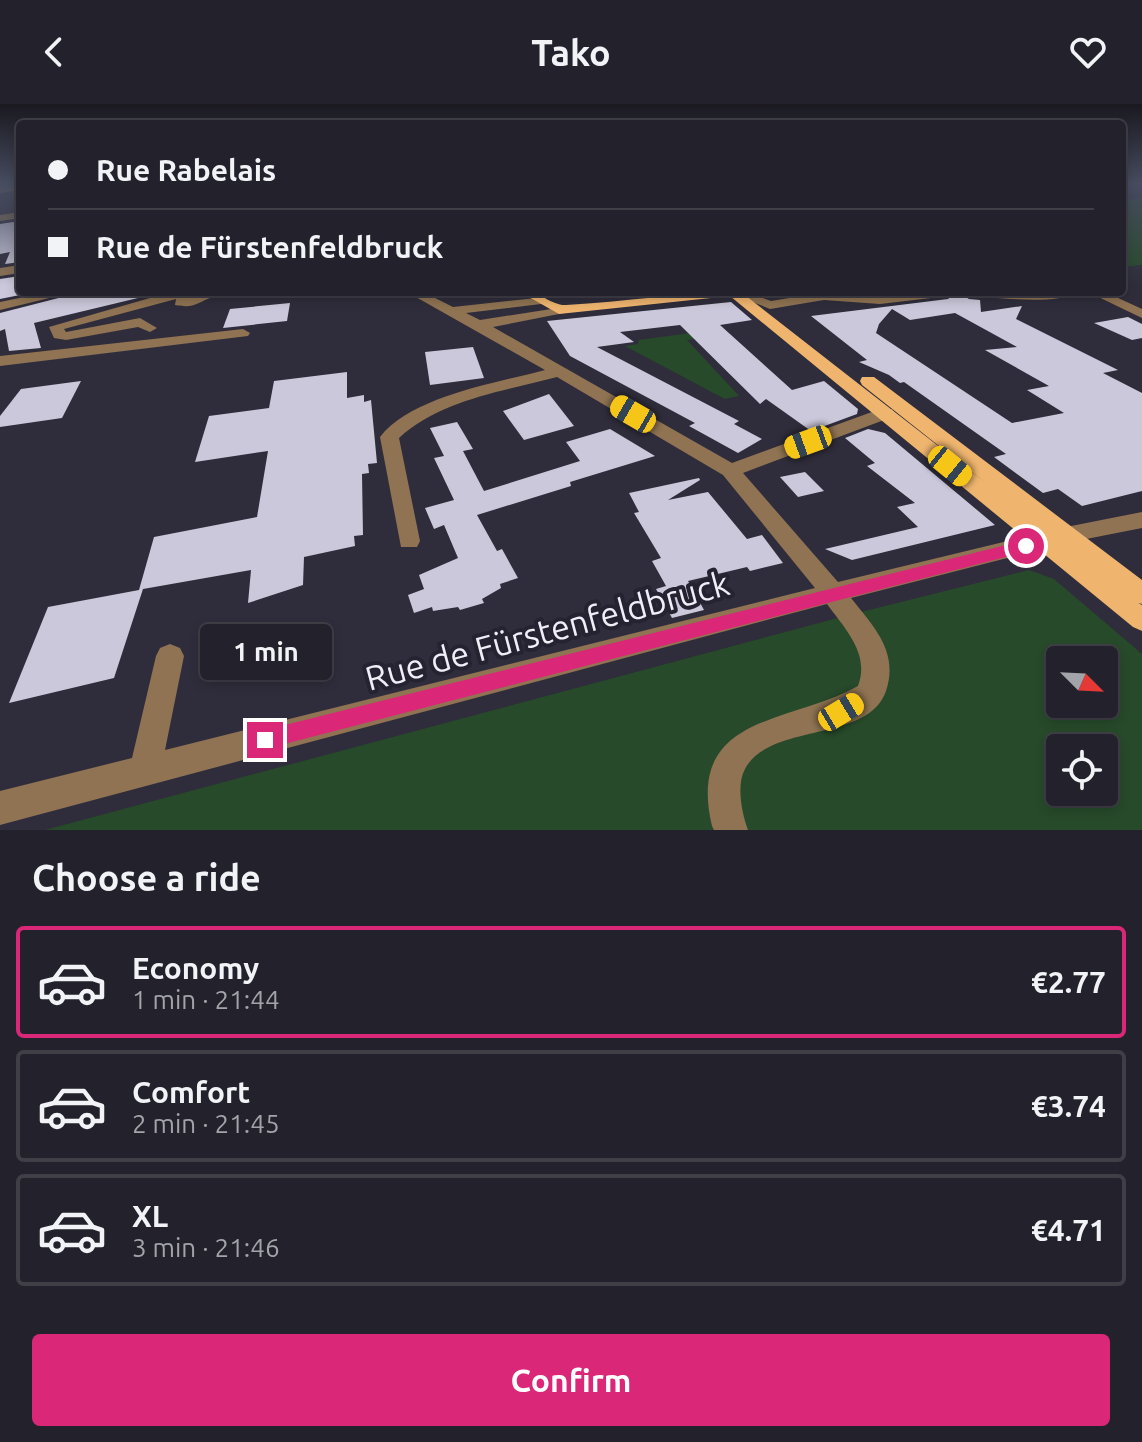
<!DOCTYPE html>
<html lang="en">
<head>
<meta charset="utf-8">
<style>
  :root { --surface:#23222c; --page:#2b2a34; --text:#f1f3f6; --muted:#a3a4a9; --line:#403f48; --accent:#db2777 }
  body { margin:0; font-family:Ubuntu,sans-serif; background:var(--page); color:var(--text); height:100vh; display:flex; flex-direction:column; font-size:30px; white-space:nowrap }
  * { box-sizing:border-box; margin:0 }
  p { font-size:26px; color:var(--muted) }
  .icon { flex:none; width:44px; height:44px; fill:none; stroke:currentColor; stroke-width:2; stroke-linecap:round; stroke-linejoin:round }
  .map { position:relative; height:726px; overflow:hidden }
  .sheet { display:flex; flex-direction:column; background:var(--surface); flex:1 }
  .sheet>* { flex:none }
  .top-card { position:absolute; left:16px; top:16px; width:1110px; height:176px; border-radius:8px; box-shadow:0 4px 12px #0003,0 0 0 2px var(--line); display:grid; align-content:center; height:176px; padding:0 32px; background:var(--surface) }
  .needle { width:52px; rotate:114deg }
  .buttons { position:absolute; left:1046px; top:542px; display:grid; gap:16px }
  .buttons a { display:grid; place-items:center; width:72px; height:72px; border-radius:8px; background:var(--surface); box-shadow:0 4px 12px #0003,0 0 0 2px var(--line); font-size:40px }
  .end { position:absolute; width:36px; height:36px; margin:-18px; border:10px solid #db2777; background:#fff; box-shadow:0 0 0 4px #fff }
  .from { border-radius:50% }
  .bubble { position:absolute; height:56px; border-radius:8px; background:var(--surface); box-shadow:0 4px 12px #0003,0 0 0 2px var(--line); font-size:26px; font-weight:700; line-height:56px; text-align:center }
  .car { position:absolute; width:24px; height:48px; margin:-24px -12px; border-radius:10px; box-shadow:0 0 6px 2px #0007; background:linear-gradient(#f5c518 24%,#345 0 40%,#f5c518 0 76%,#345 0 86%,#f5c518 0) }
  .top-card b { display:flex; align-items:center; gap:28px; height:76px; font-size:30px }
  .top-card b+b { border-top:2px solid var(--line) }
  .top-card i { width:20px; height:20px; background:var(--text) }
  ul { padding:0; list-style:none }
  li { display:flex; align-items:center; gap:24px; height:112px; margin:0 16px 12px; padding:0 16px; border:4px solid var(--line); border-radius:8px }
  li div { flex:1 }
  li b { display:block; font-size:30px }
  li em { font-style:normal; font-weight:700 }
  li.on { border-color:var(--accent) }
  li>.icon { width:72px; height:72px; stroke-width:1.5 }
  h2 { padding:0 32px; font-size:36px; line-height:96px }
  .action { display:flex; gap:16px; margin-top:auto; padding:16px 32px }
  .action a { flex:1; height:92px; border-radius:8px; background:var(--accent); color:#fff; font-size:32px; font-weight:700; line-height:92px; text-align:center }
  header { display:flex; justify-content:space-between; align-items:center; height:104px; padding:0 32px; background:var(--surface); font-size:36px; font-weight:700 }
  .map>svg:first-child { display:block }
  .green { fill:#274a2a; fill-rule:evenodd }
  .building { fill:#cac8da; fill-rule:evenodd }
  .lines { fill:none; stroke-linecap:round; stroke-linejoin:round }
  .minor { fill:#8f7352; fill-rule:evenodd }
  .major { fill:#efb56f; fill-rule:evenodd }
  .route { fill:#db2777 }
  .labels { text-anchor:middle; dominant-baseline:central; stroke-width:8; stroke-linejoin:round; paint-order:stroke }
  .near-street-label { font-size:34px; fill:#f0eff8; stroke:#252331 }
</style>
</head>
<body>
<header><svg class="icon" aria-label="back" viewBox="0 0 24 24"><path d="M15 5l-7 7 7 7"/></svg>Tako<svg class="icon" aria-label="heart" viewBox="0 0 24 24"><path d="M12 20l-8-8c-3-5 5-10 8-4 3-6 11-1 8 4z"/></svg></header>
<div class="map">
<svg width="1142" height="726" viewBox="0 0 1142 726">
  <rect width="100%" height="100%" fill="#2f2d3b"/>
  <g class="green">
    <path d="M1142 94V161L1122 163V96Z"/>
    <path d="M712 226 718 231 687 236 739 292 725 295 625 242 638 240 639 236Z"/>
    <path d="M1029 466 1054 475 1142 550V726H45L849 511ZM1060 556H1104V600H1060ZM1060 644H1104V688H1060Z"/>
  </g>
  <g class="building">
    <path d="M20 117V158L5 160 10 148 0 150V120Z"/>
    <path d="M20 172V191L0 195V175Z"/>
    <path d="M82 188H138V194L34 219 41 244 9 247 5 225 0 227V209Z"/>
    <path d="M957 188 969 195 980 196 981 208 1022 202 1016 215 1118 266 1103 269 1142 289V387L1082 402 1058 385 1043 389 994 353 1006 350 904 278 900 279 889 271 859 258 867 256 811 212 948 195ZM892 205 910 216 955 209 1017 243 985 246 1049 282 1027 286 1064 309 1012 319 876 229 879 220Z"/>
    <path d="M731 198 752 216 720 221 792 286 824 277 858 305 857 310 811 327 766 295 760 300 680 221 620 228 634 238 597 243 739 317 734 320 762 335 738 349 689 322 695 319 570 252 547 217Z"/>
    <path d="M290 199 287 217 223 224 230 205Z"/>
    <path d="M1128 213 1142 220V234L1132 236 1094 219Z"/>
    <path d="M473 243 484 274 430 281 425 248Z"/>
    <path d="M347 268V294L364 291V298L371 296 377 359 368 360 369 369 362 370 363 431 354 432 355 442 304 453 303 481 248 499 251 466 143 485 114 574 9 599 48 503 139 486 154 433 257 413 268 347 195 358 209 312 269 304 274 277Z"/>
    <path d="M81 277 62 314 0 323V312L21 285Z"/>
    <path d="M549 290 574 322 524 336 503 307Z"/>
    <path d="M457 318 473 345 463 347 484 387 580 357 566 338 610 325 655 352 570 378 571 382 477 411 497 447 502 445 518 474 500 480 501 484 482 495 484 499 460 506 458 503 433 507 432 503 414 509 408 491 424 485 419 471 458 454 444 421 434 425 425 404 454 396 434 354 444 352 430 324Z"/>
    <path d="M868 325 885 329 995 421 852 456 825 445 918 423 897 403 915 399 867 362 875 359 845 334Z"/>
    <path d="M805 368 824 387 798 393 780 373Z"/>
    <path d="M699 374 700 376 668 396 708 388 747 435 762 431 783 459 750 467 747 463 688 477 704 506 672 514 656 485 666 482 652 457 661 454 634 409 639 408 629 389Z"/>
  </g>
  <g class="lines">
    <g class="minor">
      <path d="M20 80V86L0 89V83Z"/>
      <path d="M20 108V114L0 117V111Z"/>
      <path d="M20 161V169L0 172V164Z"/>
      <path d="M49 188H74L0 206V198Z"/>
      <path d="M171 188H252C241 196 226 190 213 193 197 198 196 205 175 201L176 195 64 225 66 228 140 214 157 224 150 228 138 223 66 236 54 234 49 223Z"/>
      <path d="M407 188H423L453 203 546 193V199L541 200 466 209 480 216 564 203V209L493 223 732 359 880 305H892L895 309 892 313 743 369 838 478 1066 423 1142 408V424L1066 439 851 494C874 523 899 548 886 587 868 639 770 618 745 665 736 681 742 710 748 726H714L712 722C685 609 792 620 858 582 870 550 846 526 827 500L0 721V687L132 654 156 552 160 544 170 540 180 544 184 552 165 646 815 484 723 371 557 273C504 287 440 296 399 334L420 437 417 443H401L380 333C412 292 497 279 545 266Z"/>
      <path d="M728 188H746L771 197 826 188 880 192 954 188 948 192 880 200 824 196 770 205Z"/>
      <path d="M963 188H1075C1057 202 994 193 969 192Z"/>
      <path d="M1088 188H1105L1142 205V214Z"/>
      <path d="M243 225 250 229 248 232 0 262V252Z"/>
    </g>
    <path class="major" d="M520 188C541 188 553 202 566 201 625 198 682 188 741 188L987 380 862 281 860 277 862 273H874L1142 476V500L1138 499 1142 501V527L1133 523 730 192 559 210Z"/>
  </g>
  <linearGradient id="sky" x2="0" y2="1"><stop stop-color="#1a1920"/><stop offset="0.44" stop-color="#474c60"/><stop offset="1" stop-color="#474c60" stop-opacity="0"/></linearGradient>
  <rect width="1142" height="182" fill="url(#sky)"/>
  <path class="route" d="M1026 436 1032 438V446L265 645 258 643 255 636 258 629 265 626Z"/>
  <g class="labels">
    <g class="near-street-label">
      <text transform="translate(547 526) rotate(-15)">Rue de Fürstenfeldbruck</text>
    </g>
  </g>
</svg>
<div class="buttons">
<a><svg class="needle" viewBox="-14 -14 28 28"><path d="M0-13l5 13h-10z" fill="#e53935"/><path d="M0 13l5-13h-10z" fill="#a3a4a9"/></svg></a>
<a><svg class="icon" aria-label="locate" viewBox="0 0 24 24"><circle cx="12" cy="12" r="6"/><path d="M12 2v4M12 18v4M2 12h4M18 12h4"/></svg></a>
</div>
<i class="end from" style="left:1026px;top:442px"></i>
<i class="end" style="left:265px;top:636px"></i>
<div class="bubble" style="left:200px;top:520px;width:132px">1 min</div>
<i class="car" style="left:633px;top:310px;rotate:300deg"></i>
<i class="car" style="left:808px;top:338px;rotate:250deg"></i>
<i class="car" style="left:950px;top:362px;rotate:129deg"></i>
<i class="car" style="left:841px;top:608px;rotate:59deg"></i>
<div class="top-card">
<b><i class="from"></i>Rue Rabelais</b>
<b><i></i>Rue de Fürstenfeldbruck</b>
</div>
</div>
<section class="sheet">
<h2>Choose a ride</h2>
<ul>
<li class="on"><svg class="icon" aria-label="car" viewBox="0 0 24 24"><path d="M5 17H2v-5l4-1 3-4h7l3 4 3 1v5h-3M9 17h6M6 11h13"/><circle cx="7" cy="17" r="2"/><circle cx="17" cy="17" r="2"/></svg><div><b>Economy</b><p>1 min · 21:44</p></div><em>€2.77</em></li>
<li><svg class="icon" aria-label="car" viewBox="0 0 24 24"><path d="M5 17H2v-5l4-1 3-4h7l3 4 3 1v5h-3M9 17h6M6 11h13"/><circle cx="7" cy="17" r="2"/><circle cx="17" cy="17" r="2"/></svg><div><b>Comfort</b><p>2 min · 21:45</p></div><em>€3.74</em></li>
<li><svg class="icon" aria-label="car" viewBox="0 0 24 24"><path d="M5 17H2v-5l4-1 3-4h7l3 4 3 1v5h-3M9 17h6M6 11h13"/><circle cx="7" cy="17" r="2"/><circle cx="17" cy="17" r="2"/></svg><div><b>XL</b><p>3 min · 21:46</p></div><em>€4.71</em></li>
</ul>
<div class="action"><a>Confirm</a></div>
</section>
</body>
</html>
